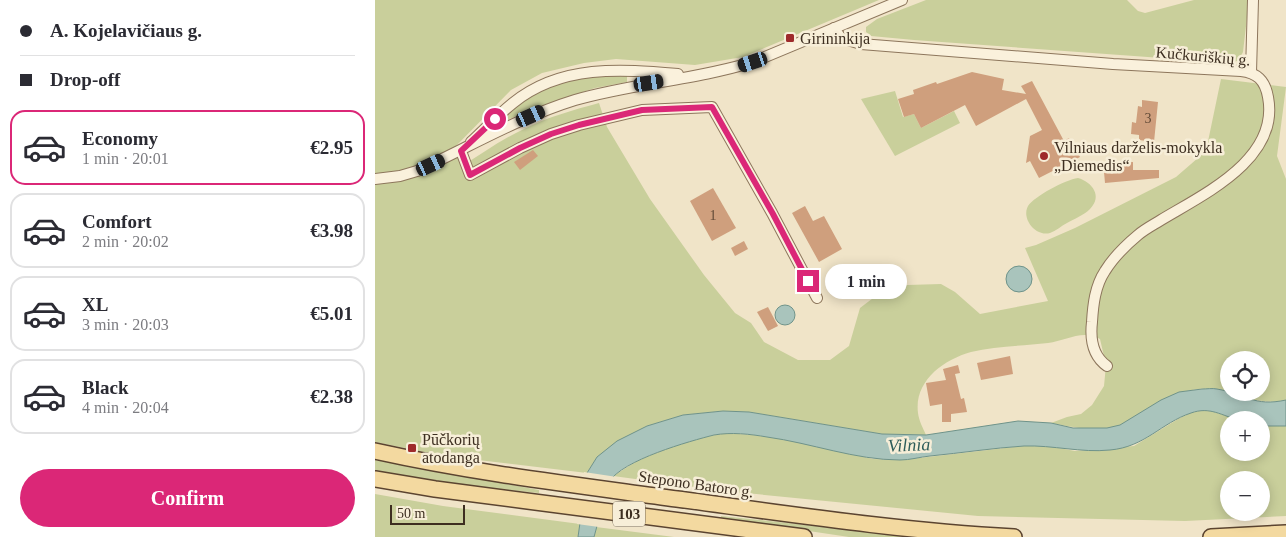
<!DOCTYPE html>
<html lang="en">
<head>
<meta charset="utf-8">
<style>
  :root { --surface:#fff; --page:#f7f7f7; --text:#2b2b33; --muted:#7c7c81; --line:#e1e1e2; --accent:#db2777 }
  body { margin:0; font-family:"Times New Roman",serif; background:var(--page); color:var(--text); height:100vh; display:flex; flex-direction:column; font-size:19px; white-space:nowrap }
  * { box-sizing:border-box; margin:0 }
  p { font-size:16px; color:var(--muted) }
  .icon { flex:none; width:28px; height:28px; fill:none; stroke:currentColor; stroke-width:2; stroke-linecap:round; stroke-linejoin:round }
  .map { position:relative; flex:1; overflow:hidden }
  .drawer { display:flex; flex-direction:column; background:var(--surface); width:375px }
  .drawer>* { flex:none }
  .guide { display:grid; align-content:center; height:110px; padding:0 20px; background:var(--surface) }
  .controls { position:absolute; left:845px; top:351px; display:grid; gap:10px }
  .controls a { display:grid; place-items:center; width:50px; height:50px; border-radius:50%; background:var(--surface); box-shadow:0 2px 12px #0003; font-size:25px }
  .scale { position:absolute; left:15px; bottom:12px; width:75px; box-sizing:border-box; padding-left:5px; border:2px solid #3d2e20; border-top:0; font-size:14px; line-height:18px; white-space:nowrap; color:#3d2e20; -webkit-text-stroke:4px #f7eed8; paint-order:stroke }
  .end { position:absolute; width:22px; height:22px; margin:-11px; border:6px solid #db2777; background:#fff; box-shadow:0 0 0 2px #fff }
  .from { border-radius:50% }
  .bubble { position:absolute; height:35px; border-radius:18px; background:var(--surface); box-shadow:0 2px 12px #0003; font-size:16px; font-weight:700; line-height:35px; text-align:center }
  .car { position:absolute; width:15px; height:30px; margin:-15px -8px; border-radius:6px; box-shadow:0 0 4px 1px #0007; background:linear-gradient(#222 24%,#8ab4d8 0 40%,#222 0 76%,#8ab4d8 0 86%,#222 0) }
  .guide b { display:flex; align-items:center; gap:18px; height:48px; font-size:19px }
  .guide b+b { border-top:1px solid var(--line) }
  .guide i { width:12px; height:12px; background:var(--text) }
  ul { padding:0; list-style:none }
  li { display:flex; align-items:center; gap:15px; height:75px; margin:0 10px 8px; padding:0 10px; border:2px solid var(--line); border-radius:15px }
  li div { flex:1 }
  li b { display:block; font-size:19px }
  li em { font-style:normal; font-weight:700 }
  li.active { border-color:var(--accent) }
  li>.icon { width:45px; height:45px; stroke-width:1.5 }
  .button { display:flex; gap:10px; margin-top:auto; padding:10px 20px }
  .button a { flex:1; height:58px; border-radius:30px; background:var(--accent); color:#fff; font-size:20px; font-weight:700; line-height:58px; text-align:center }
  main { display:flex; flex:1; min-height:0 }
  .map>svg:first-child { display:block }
  .green { fill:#c9cf9b; fill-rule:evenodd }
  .water { fill:#a9c4bc; stroke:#6f938a }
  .pier { fill:#f0e4c8 }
  .building { fill:#cf9f7d }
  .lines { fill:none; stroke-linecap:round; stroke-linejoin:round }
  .minor-casing { stroke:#8d765c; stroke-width:12 }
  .primary-casing { stroke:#5b4430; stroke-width:18 }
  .minor { stroke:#faf1dc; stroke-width:10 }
  .primary { stroke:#f3d9a0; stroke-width:15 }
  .route { stroke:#db2777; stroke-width:6 }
  .poi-dot { fill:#9e2a2b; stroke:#f7eed8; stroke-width:2 }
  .labels { text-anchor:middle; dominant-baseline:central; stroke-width:5; stroke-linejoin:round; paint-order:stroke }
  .number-label { font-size:14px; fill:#624a37 }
  .shield { fill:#f7eed8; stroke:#756857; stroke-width:1 }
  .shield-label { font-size:15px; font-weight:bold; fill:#3d2e20 }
  .poi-label { font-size:16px; fill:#3d2e20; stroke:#f7eed8; text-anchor:start }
  .street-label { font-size:16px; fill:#3d2e20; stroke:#f7eed8 }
  .water-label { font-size:18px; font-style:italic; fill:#2f5d5a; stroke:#f7eed8 }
</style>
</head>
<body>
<main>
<section class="drawer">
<div class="guide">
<b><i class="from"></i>A. Kojelavičiaus g.</b>
<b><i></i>Drop-off</b>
</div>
<ul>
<li class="active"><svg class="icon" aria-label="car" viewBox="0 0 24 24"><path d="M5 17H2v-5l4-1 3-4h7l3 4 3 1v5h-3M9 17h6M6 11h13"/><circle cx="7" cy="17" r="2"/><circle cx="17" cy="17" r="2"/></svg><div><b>Economy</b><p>1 min · 20:01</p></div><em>€2.95</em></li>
<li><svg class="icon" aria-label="car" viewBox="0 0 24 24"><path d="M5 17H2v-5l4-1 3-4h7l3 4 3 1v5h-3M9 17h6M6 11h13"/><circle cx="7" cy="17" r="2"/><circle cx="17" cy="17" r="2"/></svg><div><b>Comfort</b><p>2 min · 20:02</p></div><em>€3.98</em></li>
<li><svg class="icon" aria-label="car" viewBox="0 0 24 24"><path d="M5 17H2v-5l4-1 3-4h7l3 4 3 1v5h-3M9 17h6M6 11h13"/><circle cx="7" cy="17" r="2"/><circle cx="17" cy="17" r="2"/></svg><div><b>XL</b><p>3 min · 20:03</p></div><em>€5.01</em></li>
<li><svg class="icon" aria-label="car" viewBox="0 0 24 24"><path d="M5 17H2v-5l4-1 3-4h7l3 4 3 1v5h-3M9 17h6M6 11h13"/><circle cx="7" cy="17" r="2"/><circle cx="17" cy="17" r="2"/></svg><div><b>Black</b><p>4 min · 20:04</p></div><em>€2.38</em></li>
</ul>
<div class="button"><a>Confirm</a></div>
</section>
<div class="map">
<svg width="911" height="537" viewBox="0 0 911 537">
  <rect width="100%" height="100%" fill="#f0e4c8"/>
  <g class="green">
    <path d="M0 0H504L368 57 320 65 241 59 209 63 167 73 136 90 80 147 86 167C106 154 127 139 149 129 173 117 198 110 224 103L232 127 275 199 329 275 360 313 376 323 389 342 423 360H455L474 346 485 308 506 292 532 285 566 284 580 292 605 314 673 301 650 248 661 245 700 228 801 177 831 151 846 79 911 87 902 156 911 179V400C887 405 867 396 843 392 837 390 830 388 824 389 801 391 784 402 764 414 758 417 751 423 745 426 723 433 697 427 676 423L692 417 706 414 717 405 729 386 731 365 725 339C707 329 691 341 673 343 648 346 620 346 596 352 568 360 539 381 543 413 544 421 548 428 551 435L507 434 374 412 348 411 308 415 272 426 222 457 212 473 69 456 0 442ZM854 360H886V392H854Z"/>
    <path d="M551 0H752L763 11 770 13 819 0H874L868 52 864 60 856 63 539 40 496 36 491 32V27L502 19Z"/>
    <path d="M249 75 252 76V82L220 88 178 102 129 121 127 120V117C153 97 181 80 214 76 225 75 237 76 249 75Z"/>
    <path d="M520 91 528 117 539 114 546 128 579 111 585 123 520 156 486 99Z"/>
    <path d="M703 178C717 182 728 196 715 209 709 215 699 219 692 223 686 226 681 231 675 233 661 237 646 219 653 206 660 196 690 180 703 178Z"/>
    <path d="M830 410 849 414 864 420H854V452H886V426H911V516L810 521 603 516 350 491 238 476 262 461 293 448 322 439 349 433 379 435 415 440 498 459 527 460 647 446 668 445 700 451 759 446 803 419 817 412ZM854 480H886V512H854Z"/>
    <path d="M0 460 164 490V493L80 485 0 471Z"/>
    <path d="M0 494 68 506 205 524 203 537H0Z"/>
    <path d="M346 516 544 537H474L346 518Z"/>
    <path d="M221 527 299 537H219Z"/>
  </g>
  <g class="water">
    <circle cx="644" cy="279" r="13"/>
    <circle cx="410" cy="315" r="10"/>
    <path d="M827 389C832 389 837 388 842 389 870 394 879 407 911 400V426H886V420C879 420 870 421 864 420 847 416 835 406 816 413 786 423 770 447 735 450 706 453 678 445 649 446 618 448 586 453 555 456 545 457 535 460 525 460 480 460 436 443 392 437 375 434 356 432 339 435 315 441 247 460 234 482L219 537H203L212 473 222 457 242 441 272 426 308 415 348 411 374 412 507 434 551 435 643 421 676 423 698 428H732L745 425 786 400 804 392Z"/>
  </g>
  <path class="pier" d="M209 472 242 477 237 483 224 527 202 524Z"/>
  <g class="building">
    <path d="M597 72 629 79 627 90 651 94 646 86 657 81 689 141 694 138 705 157 664 178 655 161 651 163 655 136 667 130 651 99 601 126 590 105 546 128 539 114 529 117 523 99 539 94 538 90 561 82 562 84Z"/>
    <path d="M767 100 783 102 779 142 764 140V135L756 134 757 122 761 123 763 106 767 107Z"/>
    <path d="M158 150 163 156 145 170 139 162Z"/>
    <path d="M758 162V170H784V178L730 183 729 172 748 171 747 163Z"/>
    <path d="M338 188 361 228 337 241 315 201Z"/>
    <path d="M430 206 438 221 449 216 467 249 444 262 417 213Z"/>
    <path d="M369 241 373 249 360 256 356 248Z"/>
    <path d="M393 307 403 326 393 331 382 312Z"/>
    <path d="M635 356 638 374 606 380 602 363Z"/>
    <path d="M583 365 585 373 580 374 586 399 589 398 592 412 576 414V422H567V404L555 406 551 383 571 380 568 369Z"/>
  </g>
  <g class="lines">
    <g class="minor-casing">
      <g id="minor">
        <path d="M459 28 466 38 486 44 738 64 866 71C882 73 890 80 893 97 905 159 829 194 786 220 778 225 770 229 763 235 751 245 738 258 730 271 720 286 718 305 717 322 715 339 718 356 732 366"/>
        <path d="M876 72 878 0"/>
        <path d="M96 142C110 129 123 115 138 103 186 64 246 69 303 74"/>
        <path d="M86 151 95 175 145 148 176 134 204 125 267 110 337 107 397 213 442 298"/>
        <path d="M0 179 25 176 42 171C94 147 145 117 200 100 259 83 320 80 378 62L527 0"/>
      </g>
    </g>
    <g class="primary-casing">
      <g id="primary">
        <path d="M0 451C99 473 201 485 302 499 414 514 526 531 639 537"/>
        <path d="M0 479 60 489 429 537"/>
        <path d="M836 537 911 533"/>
      </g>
    </g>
    <use href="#minor" class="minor"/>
    <use href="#primary" class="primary"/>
  </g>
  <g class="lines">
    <path class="route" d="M120 119 86 151 95 175 145 148 176 134 204 125 267 110 337 107 398 214 433 281"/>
  </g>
  <g class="poi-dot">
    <rect x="410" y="33" width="10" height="10" rx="2.5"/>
    <circle cx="669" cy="156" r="5"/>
    <rect x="32" y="443" width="10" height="10" rx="2.5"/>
  </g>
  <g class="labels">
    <g class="number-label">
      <text x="773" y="118">3</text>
      <text x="338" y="215">1</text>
    </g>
    <rect class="shield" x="238" y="501.5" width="32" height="25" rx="4"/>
    <g class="shield-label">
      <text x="254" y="514">103</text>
    </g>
    <g class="poi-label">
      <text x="425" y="38">Girininkija</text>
      <text x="679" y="147">Vilniaus darželis-mokykla<tspan x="679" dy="18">„Diemedis“</tspan></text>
      <text x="47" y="439">Pūčkorių<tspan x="47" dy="18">atodanga</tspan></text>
    </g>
    <g class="street-label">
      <text transform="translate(828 56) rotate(5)">Kučkuriškių g.</text>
      <text transform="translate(321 484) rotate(8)">Stepono Batoro g.</text>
    </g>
    <g class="water-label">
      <text transform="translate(534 445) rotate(-2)">Vilnia</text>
    </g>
  </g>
</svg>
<div class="controls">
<a><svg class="icon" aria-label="locate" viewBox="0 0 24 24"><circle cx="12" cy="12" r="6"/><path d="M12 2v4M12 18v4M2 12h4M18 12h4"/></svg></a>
<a>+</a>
<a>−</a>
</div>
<div class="scale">50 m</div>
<i class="end from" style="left:120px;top:119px"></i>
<i class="end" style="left:433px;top:281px"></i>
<div class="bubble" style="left:450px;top:264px;width:82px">1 min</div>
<i class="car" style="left:378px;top:62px;rotate:252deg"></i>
<i class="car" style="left:274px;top:83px;rotate:81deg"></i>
<i class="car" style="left:156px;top:116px;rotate:66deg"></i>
<i class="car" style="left:56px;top:165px;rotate:65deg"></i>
</div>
</main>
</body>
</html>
